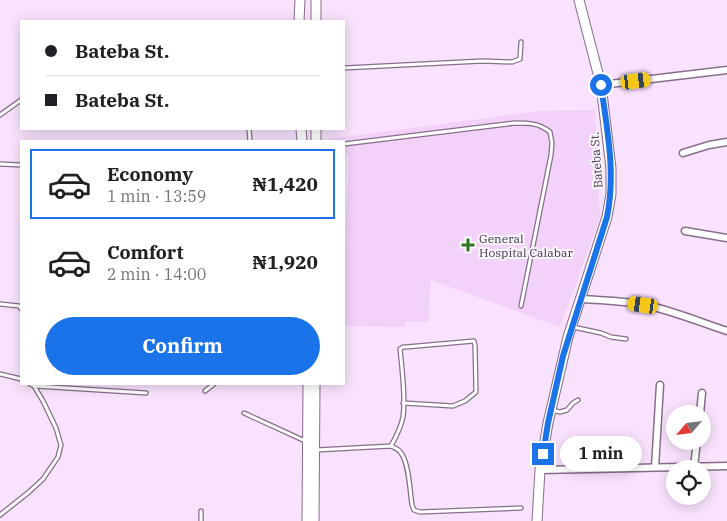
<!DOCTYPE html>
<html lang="en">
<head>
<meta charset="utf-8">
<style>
  :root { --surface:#fff; --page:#f2f2f2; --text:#202124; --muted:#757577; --line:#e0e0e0; --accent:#1a73e8 }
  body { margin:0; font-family:"IBM Plex Serif",serif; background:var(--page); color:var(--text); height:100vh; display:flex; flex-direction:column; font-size:19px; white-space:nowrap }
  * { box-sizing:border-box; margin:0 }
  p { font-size:16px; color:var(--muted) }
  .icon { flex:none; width:28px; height:28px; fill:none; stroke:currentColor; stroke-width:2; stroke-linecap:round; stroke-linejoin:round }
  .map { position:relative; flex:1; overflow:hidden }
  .panel { position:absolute; left:20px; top:140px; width:325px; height:245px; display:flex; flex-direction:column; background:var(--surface); border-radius:0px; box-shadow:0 2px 12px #0003 }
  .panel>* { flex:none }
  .banner { position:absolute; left:20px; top:20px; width:325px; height:110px; border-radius:0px; box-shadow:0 2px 12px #0003; display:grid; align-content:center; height:110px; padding:0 25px; background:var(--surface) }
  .needle { width:32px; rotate:242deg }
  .fabs { position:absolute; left:666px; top:405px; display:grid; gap:10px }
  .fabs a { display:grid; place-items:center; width:45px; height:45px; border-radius:50%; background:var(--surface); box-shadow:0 2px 12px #0003; font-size:25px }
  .end { position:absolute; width:22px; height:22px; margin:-11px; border:6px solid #1a73e8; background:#fff; box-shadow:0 0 0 2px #fff }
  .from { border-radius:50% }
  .bubble { position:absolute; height:35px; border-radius:18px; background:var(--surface); box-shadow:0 2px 12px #0003; font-size:16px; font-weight:700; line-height:35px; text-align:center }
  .car { position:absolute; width:15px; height:30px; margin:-15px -8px; border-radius:6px; box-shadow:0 0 4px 1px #0007; background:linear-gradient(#f5c518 24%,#345 0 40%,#f5c518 0 76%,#345 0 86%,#f5c518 0) }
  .banner b { display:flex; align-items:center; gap:18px; height:48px; font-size:19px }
  .banner b+b { border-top:1px solid var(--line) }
  .banner i { width:12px; height:12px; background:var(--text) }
  ul { padding:9px 0 0; list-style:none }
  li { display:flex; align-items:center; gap:15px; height:70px; margin:0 10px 8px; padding:0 15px; border:2px solid transparent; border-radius:0px }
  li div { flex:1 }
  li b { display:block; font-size:19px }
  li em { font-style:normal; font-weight:700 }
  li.selected { border-color:var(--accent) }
  li>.icon { width:45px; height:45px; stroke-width:1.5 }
  .primary-button { display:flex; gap:10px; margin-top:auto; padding:10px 25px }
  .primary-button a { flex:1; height:58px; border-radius:30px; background:var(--accent); color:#fff; font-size:20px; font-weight:700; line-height:58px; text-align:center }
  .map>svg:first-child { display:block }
  .built { fill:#f3d2f9 }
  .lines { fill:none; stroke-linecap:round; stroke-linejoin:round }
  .lane-casing { stroke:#876e8b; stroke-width:5.5 }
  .street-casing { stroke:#876e8b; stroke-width:9 }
  .secondary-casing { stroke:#876e8b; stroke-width:11 }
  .lane { stroke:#fff; stroke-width:3 }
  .street { stroke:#fff; stroke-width:6 }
  .secondary { stroke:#fff; stroke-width:9 }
  .route { stroke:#1a73e8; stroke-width:6 }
  .poi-dot { fill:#2c781f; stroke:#fbf6fd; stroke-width:2 }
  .labels { text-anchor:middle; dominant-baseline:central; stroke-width:4; stroke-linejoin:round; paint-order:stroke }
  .street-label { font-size:12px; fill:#423744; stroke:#fbf6fd }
  .poi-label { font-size:12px; fill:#423744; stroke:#fbf6fd; text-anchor:start }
</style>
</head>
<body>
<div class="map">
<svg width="727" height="521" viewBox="0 0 727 521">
  <rect width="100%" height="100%" fill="#f9e2fd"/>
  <path class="built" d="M595 110 600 218 560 327 431 280 428 322H405V327L344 326V271L349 156 344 157V141H320V140L540 111Z"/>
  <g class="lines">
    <g class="lane-casing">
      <g id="lane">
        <path d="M344 68 482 61 512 62 520 59 521 42"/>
        <path d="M0 115 21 100"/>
        <path d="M249 129 250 141"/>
        <path d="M344 144 515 123C529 123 539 123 550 132L552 143 551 155 521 306"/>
        <path d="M0 164 21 165"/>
        <path d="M0 304 19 306 21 309"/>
        <path d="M573 327 601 333 611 337 626 339"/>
        <path d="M0 374 21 379"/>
        <path d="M35 386 146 393"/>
        <path d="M205 391 214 384"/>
        <path d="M551 410 560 412 567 410 573 403 578 400"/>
        <path d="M244 413 305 441"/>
        <path d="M391 446C396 437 401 427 403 417 406 397 402 370 400 349L403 347H406L474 341 475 345 476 392 465 401 453 406 403 403"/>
        <path d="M316 450 391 446C395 448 399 449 401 453 409 463 410 492 412 505L414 510 420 512 521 508"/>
        <path d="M0 515 29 492 43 479 58 457 61 445 56 428 43 401 34 386 30 384"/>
        <path d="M201 521V511"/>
      </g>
    </g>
    <g class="street-casing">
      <g id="street">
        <path d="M601 85 727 70"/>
        <path d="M683 153 709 145 727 142"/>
        <path d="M685 231 727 238"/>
        <path d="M580 299C602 300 624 301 646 305 673 311 700 322 727 331"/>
        <path d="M700 414 702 393"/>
        <path d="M655 467 660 385"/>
        <path d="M694 467 697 441"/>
        <path d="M540 470 727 466"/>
      </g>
    </g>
    <g class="secondary-casing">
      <g id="secondary">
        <path d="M299 21 300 0"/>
        <path d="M316 21V0"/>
        <path d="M301 129 302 141"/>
        <path d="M316 141V129"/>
        <path d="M307 521 308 384"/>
        <path d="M314 521 315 384"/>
        <path d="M537 521 540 470 548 423 568 337 607 217 611 194V168L601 85 579 0"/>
      </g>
    </g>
    <use href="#lane" class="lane"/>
    <use href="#street" class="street"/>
    <use href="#secondary" class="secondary"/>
  </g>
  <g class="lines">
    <path class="route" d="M543 454 548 423 563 356 607 217C616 173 607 129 601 85"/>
  </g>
  <path class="poi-dot" d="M465.5 237.5h5v5h5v5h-5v5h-5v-5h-5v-5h5z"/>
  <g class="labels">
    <g class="street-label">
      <text transform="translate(596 160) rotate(-94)">Bateba St.</text>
    </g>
    <g class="poi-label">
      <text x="479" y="238">General<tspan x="479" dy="14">Hospital Calabar</tspan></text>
    </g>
  </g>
</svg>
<div class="fabs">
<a><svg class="needle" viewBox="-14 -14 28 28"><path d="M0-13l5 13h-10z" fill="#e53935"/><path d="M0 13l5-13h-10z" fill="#757577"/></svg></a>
<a><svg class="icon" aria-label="locate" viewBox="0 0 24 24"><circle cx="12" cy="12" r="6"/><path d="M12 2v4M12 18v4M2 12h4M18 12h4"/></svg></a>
</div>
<i class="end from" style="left:601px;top:85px"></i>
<i class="end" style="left:543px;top:454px"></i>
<div class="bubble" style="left:560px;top:436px;width:82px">1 min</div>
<i class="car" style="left:636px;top:81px;rotate:83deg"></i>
<i class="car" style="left:643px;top:305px;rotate:278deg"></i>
<div class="banner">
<b><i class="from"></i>Bateba St.</b>
<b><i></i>Bateba St.</b>
</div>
<section class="panel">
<ul>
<li class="selected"><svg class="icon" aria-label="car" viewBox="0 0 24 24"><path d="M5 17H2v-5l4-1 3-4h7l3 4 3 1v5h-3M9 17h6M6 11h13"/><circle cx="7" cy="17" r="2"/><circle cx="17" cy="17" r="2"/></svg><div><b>Economy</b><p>1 min · 13:59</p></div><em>₦1,420</em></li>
<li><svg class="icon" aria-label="car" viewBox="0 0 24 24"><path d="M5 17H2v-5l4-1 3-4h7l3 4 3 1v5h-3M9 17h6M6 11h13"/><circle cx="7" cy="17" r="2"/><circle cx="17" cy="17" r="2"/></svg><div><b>Comfort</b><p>2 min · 14:00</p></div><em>₦1,920</em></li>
</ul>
<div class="primary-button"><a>Confirm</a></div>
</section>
</div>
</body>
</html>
